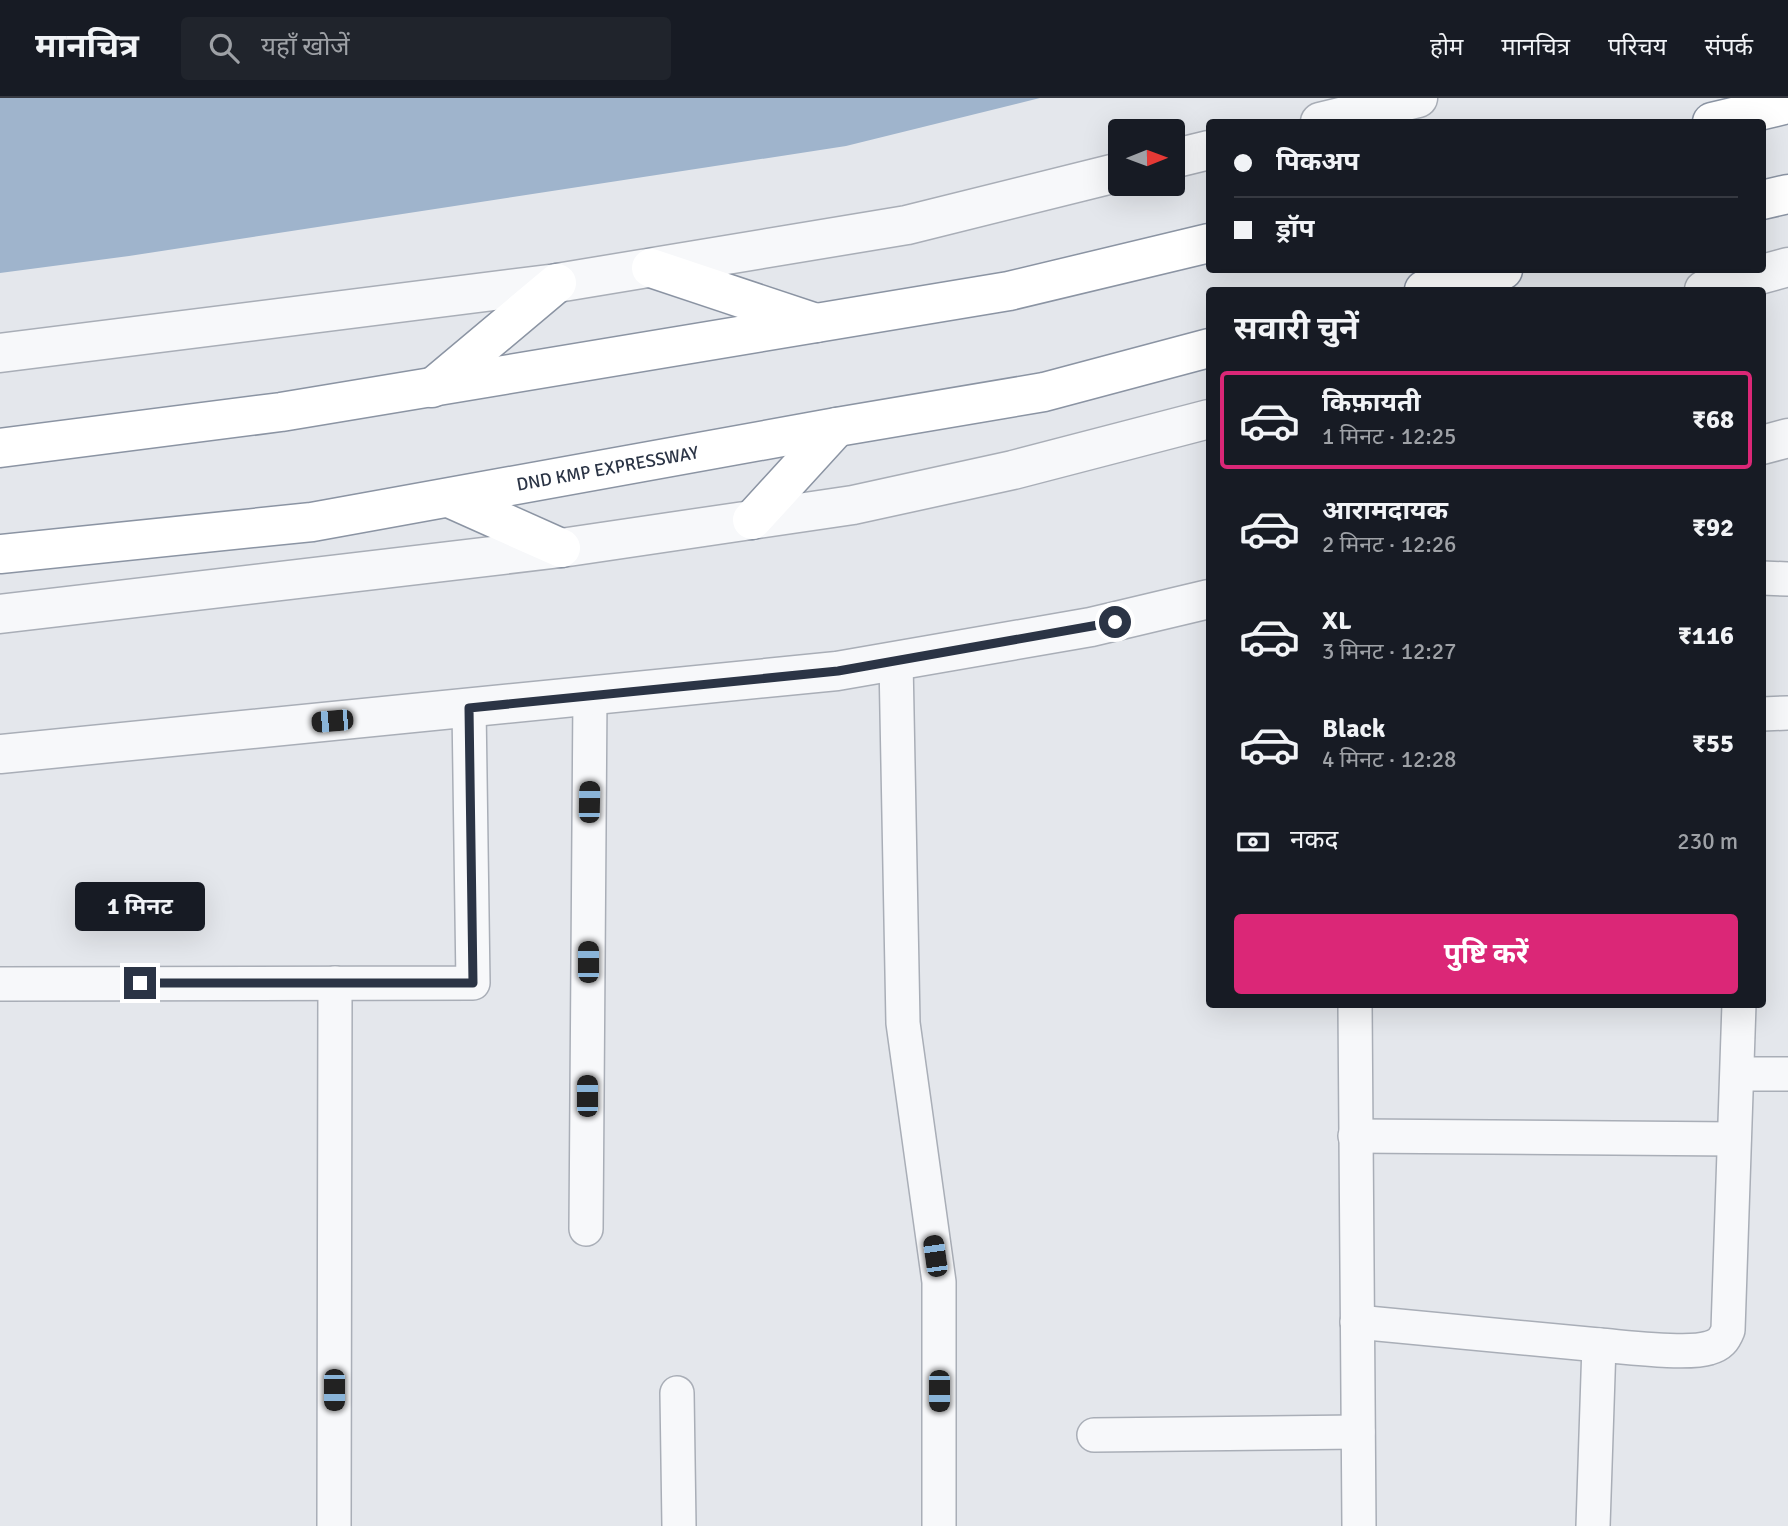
<!DOCTYPE html>
<html lang="hi">
<head>
<meta charset="utf-8">
<style>
  :root { --surface:#171b24; --page:#20242c; --text:#f1f3f6; --muted:#9ea1a6; --line:#363941; --accent:#db2777 }
  body { margin:0; font-family:Signika,"Noto Sans Devanagari",sans-serif; background:var(--page); color:var(--text); height:100vh; display:flex; flex-direction:column; font-size:26px; white-space:nowrap }
  * { box-sizing:border-box; margin:0 }
  p { font-size:23px; color:var(--muted) }
  .icon { flex:none; width:38px; height:38px; fill:none; stroke:currentColor; stroke-width:2; stroke-linecap:round; stroke-linejoin:round }
  .map { position:relative; flex:1; overflow:hidden }
  .panel { position:absolute; left:1206px; top:189px; width:560px; height:721px; display:flex; flex-direction:column; background:var(--surface); border-radius:7px; box-shadow:0 7px 28px #0002 }
  .panel>* { flex:none }
  .hud { position:absolute; left:1206px; top:21px; width:560px; height:154px; border-radius:7px; box-shadow:0 7px 28px #0002; display:grid; align-content:center; height:154px; padding:0 28px; background:var(--surface) }
  .needle { width:46px; rotate:89deg }
  .buttons { position:absolute; left:1108px; top:21px; display:grid; gap:14px }
  .buttons a { display:grid; place-items:center; width:77px; height:77px; border-radius:7px; background:var(--surface); box-shadow:0 7px 28px #0002; font-size:35px }
  .end { position:absolute; width:32px; height:32px; margin:-16px; border:9px solid #2b3445; background:#fff; box-shadow:0 0 0 4px #fff }
  .from { border-radius:50% }
  .bubble { position:absolute; height:49px; border-radius:7px; background:var(--surface); box-shadow:0 7px 28px #0002; font-size:23px; font-weight:700; line-height:49px; text-align:center }
  .car { position:absolute; width:21px; height:42px; margin:-21px -10px; border-radius:9px; box-shadow:0 0 5px 2px #0007; background:linear-gradient(#222 24%,#8ab4d8 0 40%,#222 0 76%,#8ab4d8 0 86%,#222 0) }
  .hud b { display:flex; align-items:center; gap:24px; height:66px; font-size:26px }
  .hud b+b { border-top:2px solid var(--line) }
  .hud i { width:18px; height:18px; background:var(--text) }
  ul { padding:0; list-style:none }
  li { display:flex; align-items:center; gap:21px; height:98px; margin:0 14px 10px; padding:0 14px; border:4px solid transparent; border-radius:7px }
  li div { flex:1 }
  li b { display:block; font-size:26px }
  li em { font-style:normal; font-weight:700 }
  li.on { border-color:var(--accent) }
  li>.icon { width:63px; height:63px; stroke-width:1.5 }
  h2 { padding:0 28px; font-size:32px; line-height:84px }
  .pay { display:flex; align-items:center; gap:18px; height:77px; padding:0 28px; font-size:26px }
  .pay p { margin-inline-start:auto }
  .action { display:flex; gap:14px; margin-top:auto; padding:14px 28px }
  .action a { flex:1; height:80px; border-radius:7px; background:var(--accent); color:#fff; font-size:28px; font-weight:700; line-height:80px; text-align:center }
  header { display:flex; align-items:center; gap:42px; box-sizing:border-box; height:98px; padding:0 35px; background:var(--surface); border-bottom:2px solid var(--line) }
  header strong { font-size:33px }
  nav { display:flex; gap:38px; margin-inline-start:auto; font-size:24px }
  .search { width:490px; height:63px; background:var(--page); display:flex; align-items:center; gap:18px; box-sizing:border-box; padding:0 24px; border-radius:7px; color:var(--muted); font-size:26px }
  .map>svg:first-child { display:block }
  .water { fill:#9fb4cc }
  .lines { fill:none; stroke-linecap:round; stroke-linejoin:round }
  .minor-casing { stroke:#a9aeb7; stroke-width:36 }
  .tertiary-casing { stroke:#a9aeb7; stroke-width:41 }
  .trunk-casing { stroke:#8b94a3; stroke-width:41 }
  .motorway-casing { stroke:#8b94a3; stroke-width:41 }
  .minor { stroke:#f7f8fa; stroke-width:33 }
  .tertiary { stroke:#f7f8fa; stroke-width:38 }
  .trunk { stroke:#fff; stroke-width:38 }
  .motorway { stroke:#fff; stroke-width:38 }
  .route { stroke:#2b3445; stroke-width:9 }
  .labels { text-anchor:middle; dominant-baseline:central; stroke-width:7; stroke-linejoin:round; paint-order:stroke }
  .street-label { font-size:18px; fill:#2b3445; stroke:#f4f6f9 }
</style>
</head>
<body>
<header>
<strong>मानचित्र</strong>
<div class="search"><svg class="icon" aria-label="search" viewBox="0 0 24 24"><circle cx="10" cy="10" r="6"/><path d="M15 15l6 6"/></svg>यहाँ खोजें</div>
<nav><a>होम</a><a>मानचित्र</a><a>परिचय</a><a>संपर्क</a></nav>
</header>
<div class="map">
<svg width="1788" height="1428" viewBox="0 0 1788 1428">
  <rect width="100%" height="100%" fill="#e4e7ec"/>
  <path class="water" d="M0 0H1040L846 48 129 158 0 175Z"/>
  <g class="lines">
    <g class="minor-casing">
      <g id="minor">
        <path d="M1762 480 1788 481"/>
        <path d="M896 563 903 925 939 1184V1428"/>
        <path d="M1762 616 1788 615"/>
        <path d="M0 886 473 885 469 609"/>
        <path d="M1355 906 1359 1428"/>
        <path d="M1738 976H1788"/>
        <path d="M1355 1038 1734 1041"/>
        <path d="M586 1131 590 597"/>
        <path d="M1357 1224 1599 1247"/>
        <path d="M677 1295 679 1428"/>
        <path d="M1094 1337 1358 1334"/>
        <path d="M334 1428 335 885"/>
        <path d="M1593 1428 1599 1247C1625 1249 1687 1257 1709 1250 1720 1247 1724 1242 1728 1232L1739 906"/>
      </g>
    </g>
    <g class="tertiary-casing">
      <g id="tertiary">
        <path d="M1320 24 1418 0"/>
        <path d="M1172 61 1209 52"/>
        <path d="M1704 192 1788 169"/>
        <path d="M0 255 557 185 907 127 1120 74"/>
        <path d="M1762 347 1788 340"/>
        <path d="M0 516 561 450 853 407 1013 372 1209 321"/>
        <path d="M0 656 837 573 1091 529 1209 501"/>
      </g>
    </g>
    <g class="trunk-casing">
      <g id="trunk">
        <path d="M1712 24 1788 6"/>
        <path d="M1762 102 1788 96"/>
        <path d="M1424 192 1503 172"/>
        <path d="M0 350 281 314 1009 193 1209 145"/>
        <path id="s1" d="M0 456 312 424 837 329 1044 294 1209 250"/>
      </g>
    </g>
    <g class="motorway-casing">
      <g id="motorway">
        <path d="M651 170 816 225"/>
        <path d="M432 290 557 185"/>
        <path d="M449 400 561 450"/>
        <path d="M752 422 837 329"/>
      </g>
    </g>
    <use href="#minor" class="minor"/>
    <use href="#tertiary" class="tertiary"/>
    <use href="#trunk" class="trunk"/>
    <use href="#motorway" class="motorway"/>
  </g>
  <g class="lines">
    <path class="route" d="M140 885H473L469 610 838 573 1115 524"/>
  </g>
  <g class="labels">
    <g class="street-label">
      <text stroke="none"><textPath href="#s1" startOffset="614">DND KMP EXPRESSWAY</textPath></text>
    </g>
  </g>
</svg>
<div class="buttons">
<a><svg class="needle" viewBox="-14 -14 28 28"><path d="M0-13l5 13h-10z" fill="#e53935"/><path d="M0 13l5-13h-10z" fill="#9ea1a6"/></svg></a>
</div>
<i class="end from" style="left:1115px;top:524px"></i>
<i class="end" style="left:140px;top:885px"></i>
<div class="bubble" style="left:75px;top:784px;width:130px">1 मिनट</div>
<i class="car" style="left:332px;top:623px;rotate:265deg"></i>
<i class="car" style="left:589px;top:704px;rotate:1deg"></i>
<i class="car" style="left:588px;top:864px;rotate:0deg"></i>
<i class="car" style="left:587px;top:998px;rotate:0deg"></i>
<i class="car" style="left:935px;top:1158px;rotate:352deg"></i>
<i class="car" style="left:334px;top:1292px;rotate:180deg"></i>
<i class="car" style="left:939px;top:1293px;rotate:180deg"></i>
<div class="hud">
<b><i class="from"></i>पिकअप</b>
<b><i></i>ड्रॉप</b>
</div>
<section class="panel">
<h2>सवारी चुनें</h2>
<ul>
<li class="on"><svg class="icon" aria-label="car" viewBox="0 0 24 24"><path d="M5 17H2v-5l4-1 3-4h7l3 4 3 1v5h-3M9 17h6M6 11h13"/><circle cx="7" cy="17" r="2"/><circle cx="17" cy="17" r="2"/></svg><div><b>किफ़ायती</b><p>1 मिनट · 12:25</p></div><em>₹68</em></li>
<li><svg class="icon" aria-label="car" viewBox="0 0 24 24"><path d="M5 17H2v-5l4-1 3-4h7l3 4 3 1v5h-3M9 17h6M6 11h13"/><circle cx="7" cy="17" r="2"/><circle cx="17" cy="17" r="2"/></svg><div><b>आरामदायक</b><p>2 मिनट · 12:26</p></div><em>₹92</em></li>
<li><svg class="icon" aria-label="car" viewBox="0 0 24 24"><path d="M5 17H2v-5l4-1 3-4h7l3 4 3 1v5h-3M9 17h6M6 11h13"/><circle cx="7" cy="17" r="2"/><circle cx="17" cy="17" r="2"/></svg><div><b>XL</b><p>3 मिनट · 12:27</p></div><em>₹116</em></li>
<li><svg class="icon" aria-label="car" viewBox="0 0 24 24"><path d="M5 17H2v-5l4-1 3-4h7l3 4 3 1v5h-3M9 17h6M6 11h13"/><circle cx="7" cy="17" r="2"/><circle cx="17" cy="17" r="2"/></svg><div><b>Black</b><p>4 मिनट · 12:28</p></div><em>₹55</em></li>
</ul>
<div class="pay"><svg class="icon" aria-label="cash" viewBox="0 0 24 24"><path d="M3 7h18v10H3z"/><circle cx="12" cy="12" r="2"/></svg>नकद<p>230 m</p></div>
<div class="action"><a>पुष्टि करें</a></div>
</section>
</div>
</body>
</html>
